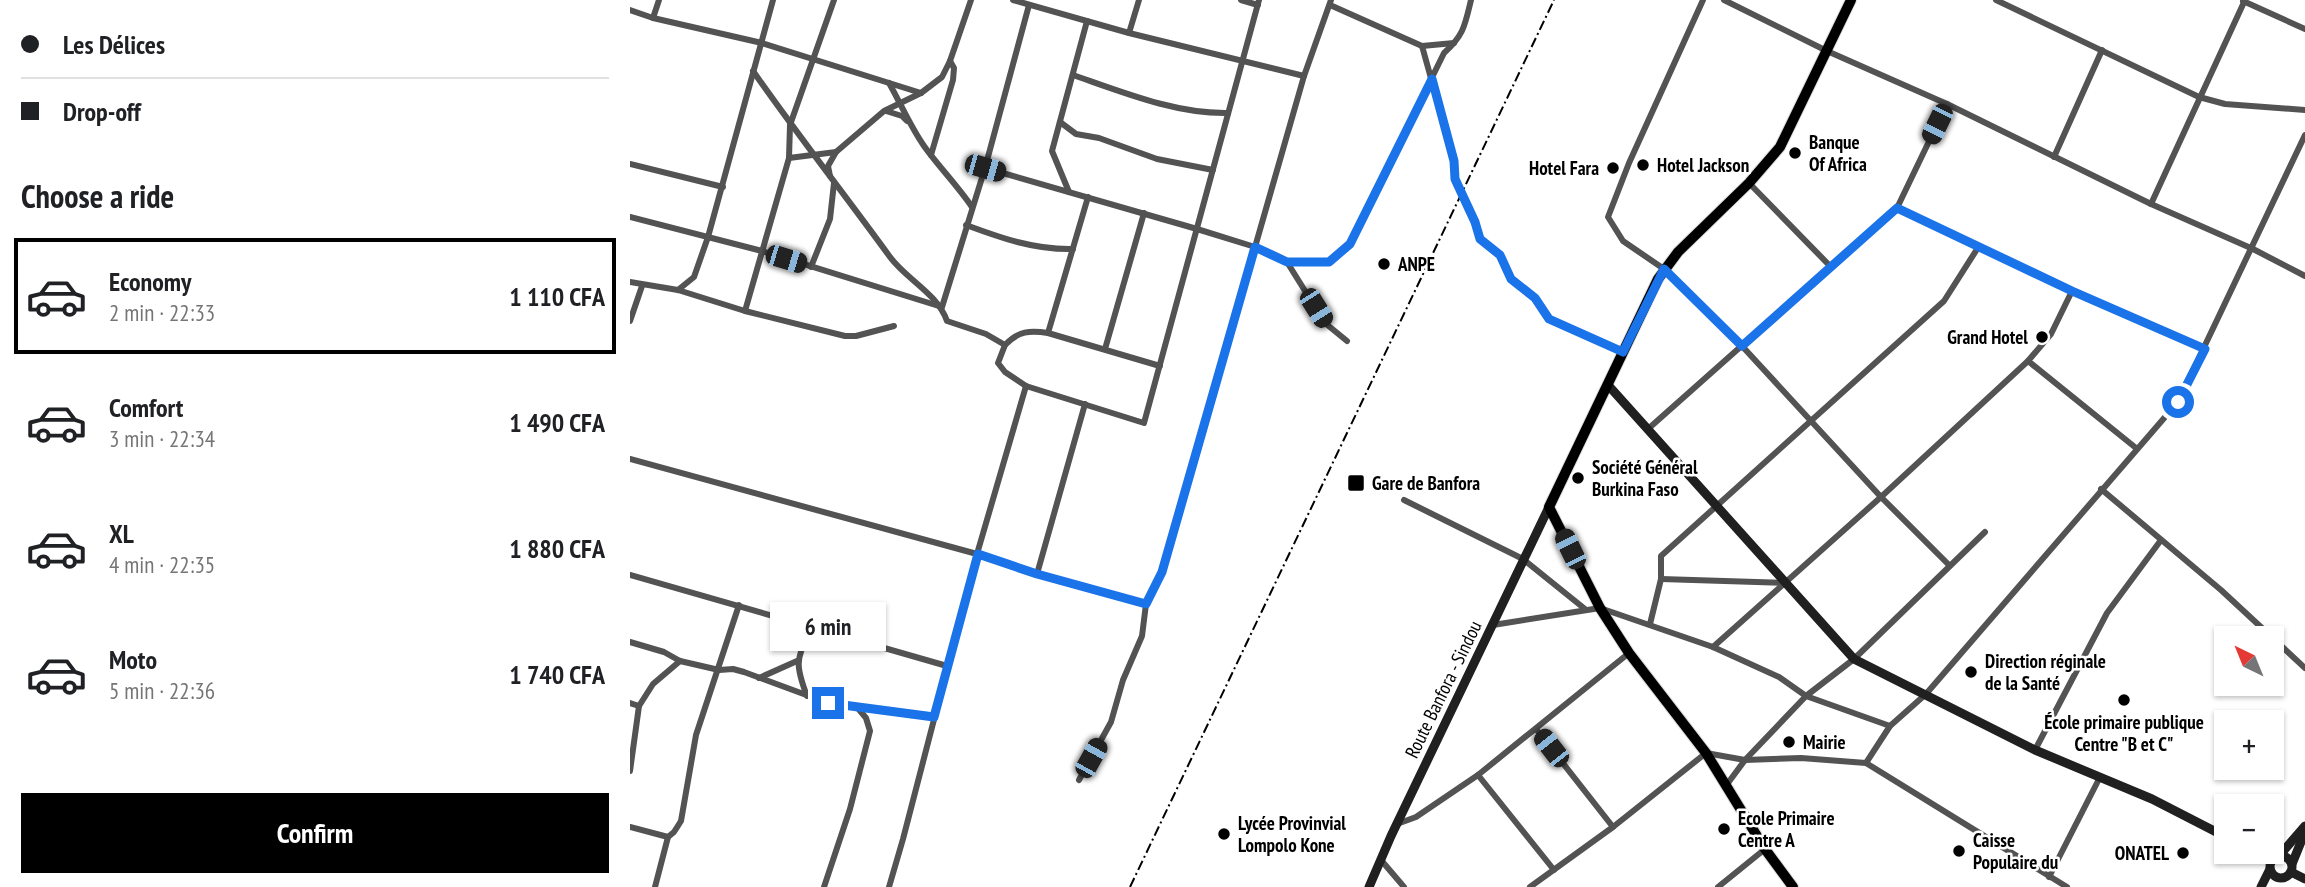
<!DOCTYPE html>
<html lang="en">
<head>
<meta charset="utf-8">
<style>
  :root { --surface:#fff; --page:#f6f6f6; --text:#202124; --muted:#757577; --line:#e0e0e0; --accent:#000 }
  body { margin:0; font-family:"PT Sans Narrow",sans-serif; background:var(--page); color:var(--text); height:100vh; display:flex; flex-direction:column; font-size:26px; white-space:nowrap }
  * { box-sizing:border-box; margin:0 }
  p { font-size:23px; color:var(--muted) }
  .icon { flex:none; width:38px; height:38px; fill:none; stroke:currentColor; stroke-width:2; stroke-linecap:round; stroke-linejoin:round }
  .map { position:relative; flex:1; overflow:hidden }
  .details { display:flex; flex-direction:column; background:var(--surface); width:630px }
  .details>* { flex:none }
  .guide { display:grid; align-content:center; height:154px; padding:0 21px; background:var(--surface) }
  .needle { width:46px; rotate:317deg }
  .controls { position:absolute; left:1584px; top:626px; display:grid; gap:14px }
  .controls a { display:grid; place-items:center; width:70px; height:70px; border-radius:0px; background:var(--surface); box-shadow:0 2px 5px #0004; font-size:35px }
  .end { position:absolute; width:32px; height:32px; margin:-16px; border:9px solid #1a73e8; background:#fff; box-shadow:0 0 0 4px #fff }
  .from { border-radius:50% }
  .bubble { position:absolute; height:49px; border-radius:0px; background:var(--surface); box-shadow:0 2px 5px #0004; font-size:23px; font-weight:700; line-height:49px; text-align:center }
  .car { position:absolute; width:21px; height:42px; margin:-21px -10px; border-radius:9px; box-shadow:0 0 5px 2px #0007; background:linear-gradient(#222 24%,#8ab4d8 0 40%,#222 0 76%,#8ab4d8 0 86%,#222 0) }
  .guide b { display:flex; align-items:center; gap:24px; height:66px; font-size:26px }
  .guide b+b { border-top:2px solid var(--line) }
  .guide i { width:18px; height:18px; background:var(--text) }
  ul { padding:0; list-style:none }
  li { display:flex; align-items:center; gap:21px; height:116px; margin:0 14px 10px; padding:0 7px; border:4px solid transparent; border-radius:0px }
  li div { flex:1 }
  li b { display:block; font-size:26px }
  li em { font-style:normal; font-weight:700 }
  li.on { border-color:var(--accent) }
  li>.icon { width:63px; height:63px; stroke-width:1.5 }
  h2 { padding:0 21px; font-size:32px; line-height:84px }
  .action { display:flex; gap:14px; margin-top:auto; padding:14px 21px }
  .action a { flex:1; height:80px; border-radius:0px; background:var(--accent); color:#fff; font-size:28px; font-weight:700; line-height:80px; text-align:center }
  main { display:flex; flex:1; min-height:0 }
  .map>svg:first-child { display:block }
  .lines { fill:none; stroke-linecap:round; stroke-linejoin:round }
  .trunk-casing { stroke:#dbdbdb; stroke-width:12 }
  .minor { stroke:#535353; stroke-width:6 }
  .secondary { stroke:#202020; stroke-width:9 }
  .trunk { stroke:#000; stroke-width:10 }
  .rail { stroke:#000; stroke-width:2; stroke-dasharray:10 3.5 2 3.5; stroke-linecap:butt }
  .route { stroke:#1a73e8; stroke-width:9 }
  .poi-dot { fill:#000; stroke:#fff; stroke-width:2.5 }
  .labels { text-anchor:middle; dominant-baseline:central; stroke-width:5; stroke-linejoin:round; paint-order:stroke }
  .poi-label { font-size:19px; font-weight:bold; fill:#000; stroke:#fff; text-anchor:start }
  .street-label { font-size:19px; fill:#000; stroke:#fff }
</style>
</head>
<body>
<main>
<section class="details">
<div class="guide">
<b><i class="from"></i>Les Délices</b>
<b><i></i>Drop-off</b>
</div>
<h2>Choose a ride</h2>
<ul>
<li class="on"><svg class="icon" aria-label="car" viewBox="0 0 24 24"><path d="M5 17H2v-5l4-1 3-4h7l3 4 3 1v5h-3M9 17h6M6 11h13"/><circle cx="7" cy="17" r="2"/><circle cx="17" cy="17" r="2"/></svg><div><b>Economy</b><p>2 min · 22:33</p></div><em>1 110 CFA</em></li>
<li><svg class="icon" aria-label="car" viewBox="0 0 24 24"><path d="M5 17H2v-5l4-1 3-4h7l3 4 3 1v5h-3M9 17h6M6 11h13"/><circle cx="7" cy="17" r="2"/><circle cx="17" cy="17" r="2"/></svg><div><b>Comfort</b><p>3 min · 22:34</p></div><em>1 490 CFA</em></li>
<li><svg class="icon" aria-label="car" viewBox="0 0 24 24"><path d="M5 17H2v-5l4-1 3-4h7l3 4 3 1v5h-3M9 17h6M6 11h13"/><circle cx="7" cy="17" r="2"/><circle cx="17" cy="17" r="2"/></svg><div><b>XL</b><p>4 min · 22:35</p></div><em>1 880 CFA</em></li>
<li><svg class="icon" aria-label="car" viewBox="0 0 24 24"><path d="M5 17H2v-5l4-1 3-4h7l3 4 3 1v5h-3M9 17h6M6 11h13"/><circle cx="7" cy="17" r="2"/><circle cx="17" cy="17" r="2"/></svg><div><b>Moto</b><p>5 min · 22:36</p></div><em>1 740 CFA</em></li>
</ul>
<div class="action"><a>Confirm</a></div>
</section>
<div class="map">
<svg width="1675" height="887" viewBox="0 0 1675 887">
  <rect width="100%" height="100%" fill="#fff"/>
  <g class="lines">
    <g class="trunk-casing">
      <path id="trunk" d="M1163 887 1135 849 1076 753 999 653 970 608 919 507 1028 279 1048 252 1119 183 1150 147 1221 0"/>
    </g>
    <g class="minor">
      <path d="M383 0 499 33 674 76"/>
      <path d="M611 0 628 5"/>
      <path d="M1073 0 999 163 978 217 993 241 1034 269 1112 346 1251 497 1319 565"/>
      <path d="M1094 0 1197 51 1317 104 1521 204 1623 249 1675 276"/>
      <path d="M1366 0 1569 97 1595 104 1675 110"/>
      <path d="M1613 1 1675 29"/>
      <path d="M700 5 792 46 824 43"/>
      <path d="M0 10 23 18 132 43 291 93"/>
      <path d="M23 18 29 0"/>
      <path d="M499 33 509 0"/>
      <path d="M792 46 824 161 825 179 845 222 850 239 870 255 881 280 905 298 919 319 993 352"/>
      <path d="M123 71C167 134 215 195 260 257 277 280 307 293 317 321L356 334 375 345 368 363 375 372 396 386 514 423 629 0"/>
      <path d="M443 75C492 92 546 114 598 113"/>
      <path d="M259 83C271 104 280 126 294 146 309 167 327 185 342 207"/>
      <path d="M256 111 272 116 277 121"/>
      <path d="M430 122 446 134 469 138 527 159 583 170"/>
      <path d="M301 155 323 80 324 68 320 61"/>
      <path d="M1424 157 1472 50"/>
      <path d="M159 158 206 152 254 111 291 93 312 77 320 61 341 0"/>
      <path d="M0 164 93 187"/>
      <path d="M355 168 567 229 625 247 657 262H699L720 244 814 53C834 35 835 25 841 0"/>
      <path d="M200 176 198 166 206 152"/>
      <path d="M1119 183 1200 266"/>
      <path d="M439 192 422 151 457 21"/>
      <path d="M458 197 418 333 530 366"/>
      <path d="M1521 204 1615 0"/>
      <path d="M1267 208 1442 291 1575 349"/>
      <path d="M0 217 132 251 312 307 355 168 399 5"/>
      <path d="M336 225C371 238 405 250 443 249"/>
      <path d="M657 262 695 323 717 341"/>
      <path d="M181 267 200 219 204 183"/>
      <path d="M0 282 48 290 115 311 215 336H226L264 326"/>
      <path d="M48 290 64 277 78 237 143 0"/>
      <path d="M115 311 159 158 160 125 204 0"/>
      <path d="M0 321 12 286"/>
      <path d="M375 345C388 331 400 330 418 333"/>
      <path d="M475 349 514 213"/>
      <path d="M1398 361 1506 448"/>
      <path d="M1018 429 1267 208 1317 104"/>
      <path d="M0 459 347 554 407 574 516 604"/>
      <path d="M1471 489 1591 590 1675 668"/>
      <path d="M774 500 893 559 955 609"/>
      <path d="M407 574 455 404"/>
      <path d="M0 575 317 666"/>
      <path d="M1031 579 1155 583"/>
      <path d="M1020 624 1031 579V556L1314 301 1349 246"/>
      <path d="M863 625 970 608 1083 647 1149 677 1176 696 1260 726"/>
      <path d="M0 642 34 652 50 661 89 670 103 669 114 672 198 703 304 717"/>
      <path d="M1083 647 1251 497 1398 361 1421 334 1442 291"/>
      <path d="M129 678 167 661"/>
      <path d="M177 696C164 662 167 660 181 627"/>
      <path d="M0 703 9 706 23 684 50 661"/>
      <path d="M906 729 983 827"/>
      <path d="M1405 750 1477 613 1531 540"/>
      <path d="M1236 763 1260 726 1296 694 1548 402 1675 135"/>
      <path d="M0 771 9 706"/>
      <path d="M848 775 924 870"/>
      <path d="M449 780 481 722 493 680 512 636 516 604 532 572 674 76 701 0"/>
      <path d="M1095 787 1115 760 1176 696 1224 659 1355 532"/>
      <path d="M767 824 786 817 848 775 999 653"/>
      <path d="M0 827 38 837"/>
      <path d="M751 860 774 887"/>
      <path d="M1419 877 1470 777"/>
      <path d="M25 887 38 837 44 832 51 821 66 735 109 605"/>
      <path d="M194 887 220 809 240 731 236 718 227 707"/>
      <path d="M259 887 273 839 347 554 396 386"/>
      <path d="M900 887 983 827 1076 753 1115 760 1171 758 1236 763 1437 887"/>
      <path d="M1088 887 1135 849"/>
    </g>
    <g class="secondary">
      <path d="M978 385 1224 659 1405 750 1522 799 1596 837"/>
      <path d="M1625 852 1642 861"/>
      <path d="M1649 856 1675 826"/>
      <circle cx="1651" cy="867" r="11"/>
      <path d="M1662 864 1675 832"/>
      <path d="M1661 872 1675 879"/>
      <path d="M739 887 761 836 919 507"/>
      <path d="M1631 887 1640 869"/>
    </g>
    <use href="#trunk" class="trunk"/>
    <path class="rail" d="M500 887 924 0"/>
  </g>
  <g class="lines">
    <path class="route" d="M198 703 304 717 348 554 407 574 516 604 532 572 625 247 657 262H699L720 244 802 79 824 161 825 179 845 222 850 239 870 255 881 279 905 298 919 319 993 352 1034 269 1112 346 1267 208 1442 291 1575 349 1548 402"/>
  </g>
  <g class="poi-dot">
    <circle cx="1165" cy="153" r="7"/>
    <circle cx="1013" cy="165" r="7"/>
    <circle cx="983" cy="168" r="7"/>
    <circle cx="754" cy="264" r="7"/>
    <circle cx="1412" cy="337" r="7"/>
    <circle cx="948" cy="478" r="7"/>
    <rect x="717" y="474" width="18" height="18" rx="3.5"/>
    <circle cx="1341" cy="672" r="7"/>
    <circle cx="1494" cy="700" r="7"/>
    <circle cx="1159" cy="742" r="7"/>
    <circle cx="1094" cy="829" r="7"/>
    <circle cx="594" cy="834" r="7"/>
    <circle cx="1329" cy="851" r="7"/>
    <circle cx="1553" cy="853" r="7"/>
  </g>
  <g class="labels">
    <g class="poi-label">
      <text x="1179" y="142">Banque<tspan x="1179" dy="22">Of Africa</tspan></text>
      <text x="1027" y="165">Hotel Jackson</text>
      <text x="969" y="168" text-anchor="end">Hotel Fara</text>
      <text x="768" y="264">ANPE</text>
      <text x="1398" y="337" text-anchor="end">Grand Hotel</text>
      <text x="962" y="467">Société Général<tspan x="962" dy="22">Burkina Faso</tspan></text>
      <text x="742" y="483">Gare de Banfora</text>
      <text x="1355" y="661">Direction réginale<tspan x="1355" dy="22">de la Santé</tspan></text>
      <text x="1494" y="722" text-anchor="middle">École primaire publique<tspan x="1494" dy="22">Centre "B et C"</tspan></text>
      <text x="1173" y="742">Mairie</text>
      <text x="1108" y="818">Ecole Primaire<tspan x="1108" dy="22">Centre A</tspan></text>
      <text x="608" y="823">Lycée Provinvial<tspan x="608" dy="22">Lompolo Kone</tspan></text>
      <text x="1343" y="840">Caisse<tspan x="1343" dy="22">Populaire du</tspan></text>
      <text x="1539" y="853" text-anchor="end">ONATEL</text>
    </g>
    <g class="street-label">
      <text transform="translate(813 689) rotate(-64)">Route Banfora - Sindou</text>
    </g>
  </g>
</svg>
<div class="controls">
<a><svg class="needle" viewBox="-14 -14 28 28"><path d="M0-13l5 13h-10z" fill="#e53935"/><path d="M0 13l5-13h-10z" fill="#757577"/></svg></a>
<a>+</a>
<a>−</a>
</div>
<i class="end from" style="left:1548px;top:402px"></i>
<i class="end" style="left:198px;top:703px"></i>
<div class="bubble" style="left:140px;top:602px;width:116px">6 min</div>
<i class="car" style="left:1307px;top:124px;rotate:206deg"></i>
<i class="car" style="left:355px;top:168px;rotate:106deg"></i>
<i class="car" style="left:156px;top:259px;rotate:107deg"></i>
<i class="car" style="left:686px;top:308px;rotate:148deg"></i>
<i class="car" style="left:940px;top:549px;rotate:334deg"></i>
<i class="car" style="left:921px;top:748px;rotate:322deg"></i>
<i class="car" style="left:461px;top:758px;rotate:29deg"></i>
</div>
</main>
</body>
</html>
